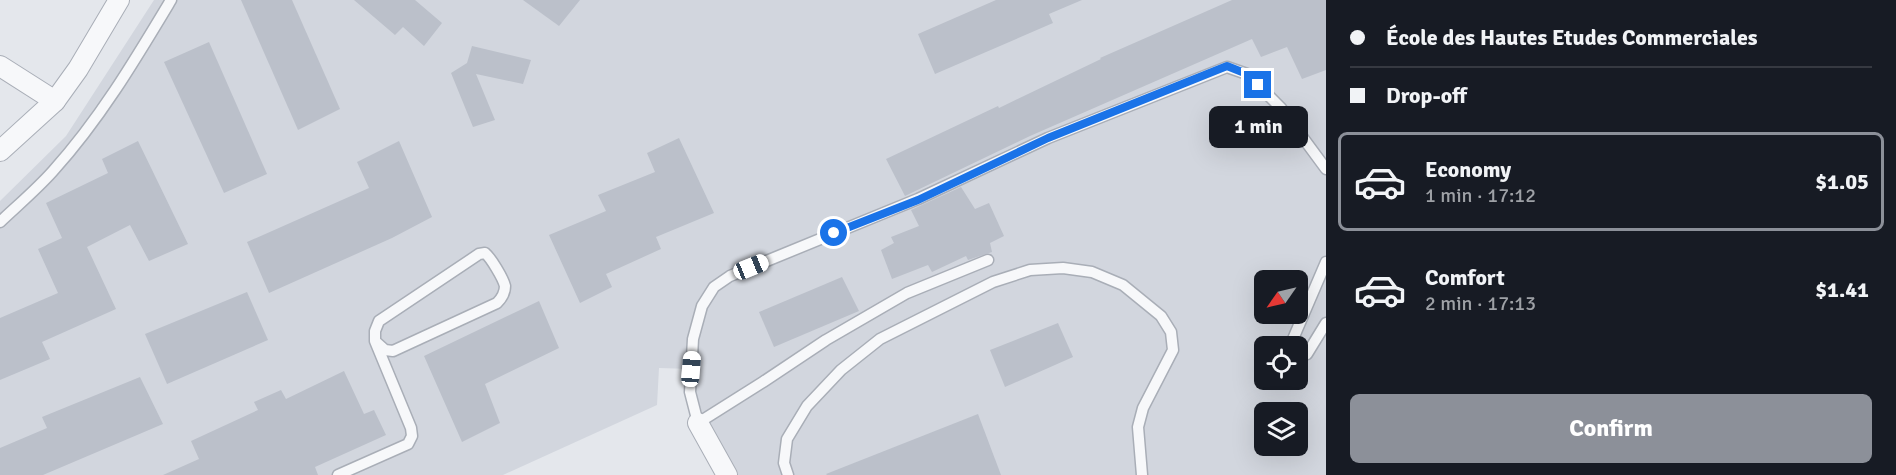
<!DOCTYPE html>
<html lang="en">
<head>
<meta charset="utf-8">
<style>
  :root { --surface:#171b24; --page:#242831; --text:#f1f3f6; --muted:#9ea1a6; --line:#363941; --accent:#8c9099 }
  body { margin:0; font-family:Signika,sans-serif; background:var(--page); color:var(--text); height:100vh; display:flex; flex-direction:column; font-size:22px; white-space:nowrap }
  * { box-sizing:border-box; margin:0 }
  p { font-size:20px; color:var(--muted) }
  .icon { flex:none; width:33px; height:33px; fill:none; stroke:currentColor; stroke-width:2; stroke-linecap:round; stroke-linejoin:round }
  .map { position:relative; flex:1; overflow:hidden }
  .details { display:flex; flex-direction:column; background:var(--surface); width:570px }
  .details>* { flex:none }
  .hud { display:grid; align-content:center; height:132px; padding:0 24px; background:var(--surface) }
  .needle { width:39px; rotate:236deg }
  .controls { position:absolute; left:1254px; top:270px; display:grid; gap:12px }
  .controls a { display:grid; place-items:center; width:54px; height:54px; border-radius:9px; background:var(--surface); box-shadow:0 6px 24px #0002; font-size:30px }
  .end { position:absolute; width:27px; height:27px; margin:-14px; border:8px solid #1a73e8; background:#fff; box-shadow:0 0 0 3px #fff }
  .from { border-radius:50% }
  .bubble { position:absolute; height:42px; border-radius:9px; background:var(--surface); box-shadow:0 6px 24px #0002; font-size:20px; font-weight:800; line-height:42px; text-align:center }
  .car { position:absolute; width:18px; height:36px; margin:-18px -9px; border-radius:8px; box-shadow:0 0 4px 2px #0007; background:linear-gradient(#fff 24%,#345 0 40%,#fff 0 76%,#345 0 86%,#fff 0) }
  .hud b { display:flex; align-items:center; gap:21px; height:57px; font-size:22px }
  .hud b+b { border-top:2px solid var(--line) }
  .hud i { width:15px; height:15px; background:var(--text) }
  ul { padding:0; list-style:none }
  li { display:flex; align-items:center; gap:18px; height:99px; margin:0 12px 9px; padding:0 12px; border:3px solid transparent; border-radius:9px }
  li div { flex:1 }
  li b { display:block; font-size:22px }
  li em { font-style:normal; font-weight:800 }
  li.active { border-color:var(--accent) }
  li>.icon { width:54px; height:54px; stroke-width:1.5 }
  .primary-button { display:flex; gap:12px; margin-top:auto; padding:12px 24px }
  .primary-button a { flex:1; height:69px; border-radius:9px; background:var(--accent); color:#fff; font-size:24px; font-weight:800; line-height:69px; text-align:center }
  main { display:flex; flex:1; min-height:0 }
  .map>svg:first-child { display:block }
  .built { fill:#d2d6de; fill-rule:evenodd }
  .building { fill:#bbc0ca }
  .lines { fill:none; stroke-linecap:round; stroke-linejoin:round }
  .lane-casing { stroke:#a9aeb7; stroke-width:13 }
  .street-casing { stroke:#a9aeb7; stroke-width:22 }
  .lane { stroke:#f7f8fa; stroke-width:10 }
  .street { stroke:#f7f8fa; stroke-width:20 }
  .route { stroke:#1a73e8; stroke-width:8 }
</style>
</head>
<body>
<main>
<div class="map">
<svg width="1326" height="475" viewBox="0 0 1326 475">
  <rect width="100%" height="100%" fill="#e4e7ec"/>
  <path class="built" d="M154 0H1326V475H737L707 428 697 397 691 369 659 368 657 405 503 475H0V201L66 136ZM1264 280H1298V314H1264ZM1264 346H1298V380H1264ZM1264 412H1298V446H1264Z"/>
  <g class="building">
    <path d="M241 0H292L340 109 298 130Z"/>
    <path d="M354 0H415L442 23 424 46 403 27 395 35Z"/>
    <path d="M523 0H580L559 26Z"/>
    <path d="M996 0H1082L1049 14 1053 23 935 74 918 34Z"/>
    <path d="M1232 0H1326V70L1302 79 1287 47 1261 57 1252 39 1030 136 905 196 886 159 998 106 999 108 1101 59 1100 58Z"/>
    <path d="M209 42 267 174 224 193 164 62Z"/>
    <path d="M472 46 531 60 523 84 476 74 495 120 473 127 451 73 467 63Z"/>
    <path d="M679 138 714 213 656 237 661 249 606 274 612 287 580 303 549 235 606 211 598 195 655 172 647 153Z"/>
    <path d="M138 141 188 244 149 261 130 225 87 247 116 309 42 342 50 359 0 380V318L58 293 38 249 62 238 46 203 108 173 102 159Z"/>
    <path d="M399 141 432 217 392 238 269 293 247 242 369 188 357 162Z"/>
    <path d="M961 187 975 209 989 203 1004 236 990 243 992 252 968 260 966 256 932 272 928 265 892 279 881 250 894 243 891 237 919 226 911 210Z"/>
    <path d="M842 277 859 311 774 347 759 312Z"/>
    <path d="M247 292 268 340 167 384 145 334Z"/>
    <path d="M539 301 559 348 485 384 500 423 462 442 424 356Z"/>
    <path d="M1058 323 1073 357 1005 387 990 350Z"/>
    <path d="M344 371 364 414 374 410 386 435 315 467 318 475H163L199 459 191 441 258 410 254 402 281 390 286 399Z"/>
    <path d="M140 377 163 424 43 475H0V448L47 428 42 417Z"/>
    <path d="M978 414 1001 475H827L826 474Z"/>
  </g>
  <g class="lines">
    <g class="lane-casing">
      <g id="lane">
        <path d="M0 222C18 205 37 189 53 171 100 119 135 60 171 0"/>
        <path d="M988 260 907 293 826 340 763 382 698 423 690 392 693 339 702 306 714 287 730 276 918 199 1048 138 1227 67 1247 74 1281 108 1326 169"/>
        <path d="M1290 346 1326 262"/>
        <path d="M1298 350 1307 354 1326 323"/>
        <path d="M338 475 408 444 412 436 411 428 375 341V331L379 321 479 254 485 253C491 258 503 278 505 286 505 293 501 299 497 303L393 351 385 350 375 341"/>
        <path d="M788 475 784 463 787 439 807 406 841 370 880 339 993 282 1030 270 1063 268 1092 272 1123 285 1161 316 1171 332 1173 350 1143 408 1138 427 1142 475"/>
      </g>
    </g>
    <g class="street-casing">
      <g id="street">
        <path d="M0 66 55 101"/>
        <path d="M0 151 55 101 78 69 119 0"/>
        <path d="M698 423 727 475"/>
      </g>
    </g>
    <use href="#lane" class="lane"/>
    <use href="#street" class="street"/>
  </g>
  <g class="lines">
    <path class="route" d="M834 233 918 200 1048 138 1227 66 1247 74 1258 85"/>
  </g>
</svg>
<div class="controls">
<a><svg class="needle" viewBox="-14 -14 28 28"><path d="M0-13l5 13h-10z" fill="#e53935"/><path d="M0 13l5-13h-10z" fill="#9ea1a6"/></svg></a>
<a><svg class="icon" aria-label="locate" viewBox="0 0 24 24"><circle cx="12" cy="12" r="6"/><path d="M12 2v4M12 18v4M2 12h4M18 12h4"/></svg></a>
<a><svg class="icon" aria-label="layers" viewBox="0 0 24 24"><path d="M12 4l9 5-9 5-9-5zM3 14l9 5 9-5"/></svg></a>
</div>
<i class="end from" style="left:834px;top:233px"></i>
<i class="end" style="left:1258px;top:85px"></i>
<div class="bubble" style="left:1209px;top:106px;width:99px">1 min</div>
<i class="car" style="left:751px;top:267px;rotate:68deg"></i>
<i class="car" style="left:691px;top:369px;rotate:5deg"></i>
</div>
<section class="details">
<div class="hud">
<b><i class="from"></i>École des Hautes Etudes Commerciales</b>
<b><i></i>Drop-off</b>
</div>
<ul>
<li class="active"><svg class="icon" aria-label="car" viewBox="0 0 24 24"><path d="M5 17H2v-5l4-1 3-4h7l3 4 3 1v5h-3M9 17h6M6 11h13"/><circle cx="7" cy="17" r="2"/><circle cx="17" cy="17" r="2"/></svg><div><b>Economy</b><p>1 min · 17:12</p></div><em>$1.05</em></li>
<li><svg class="icon" aria-label="car" viewBox="0 0 24 24"><path d="M5 17H2v-5l4-1 3-4h7l3 4 3 1v5h-3M9 17h6M6 11h13"/><circle cx="7" cy="17" r="2"/><circle cx="17" cy="17" r="2"/></svg><div><b>Comfort</b><p>2 min · 17:13</p></div><em>$1.41</em></li>
</ul>
<div class="primary-button"><a>Confirm</a></div>
</section>
</main>
</body>
</html>
